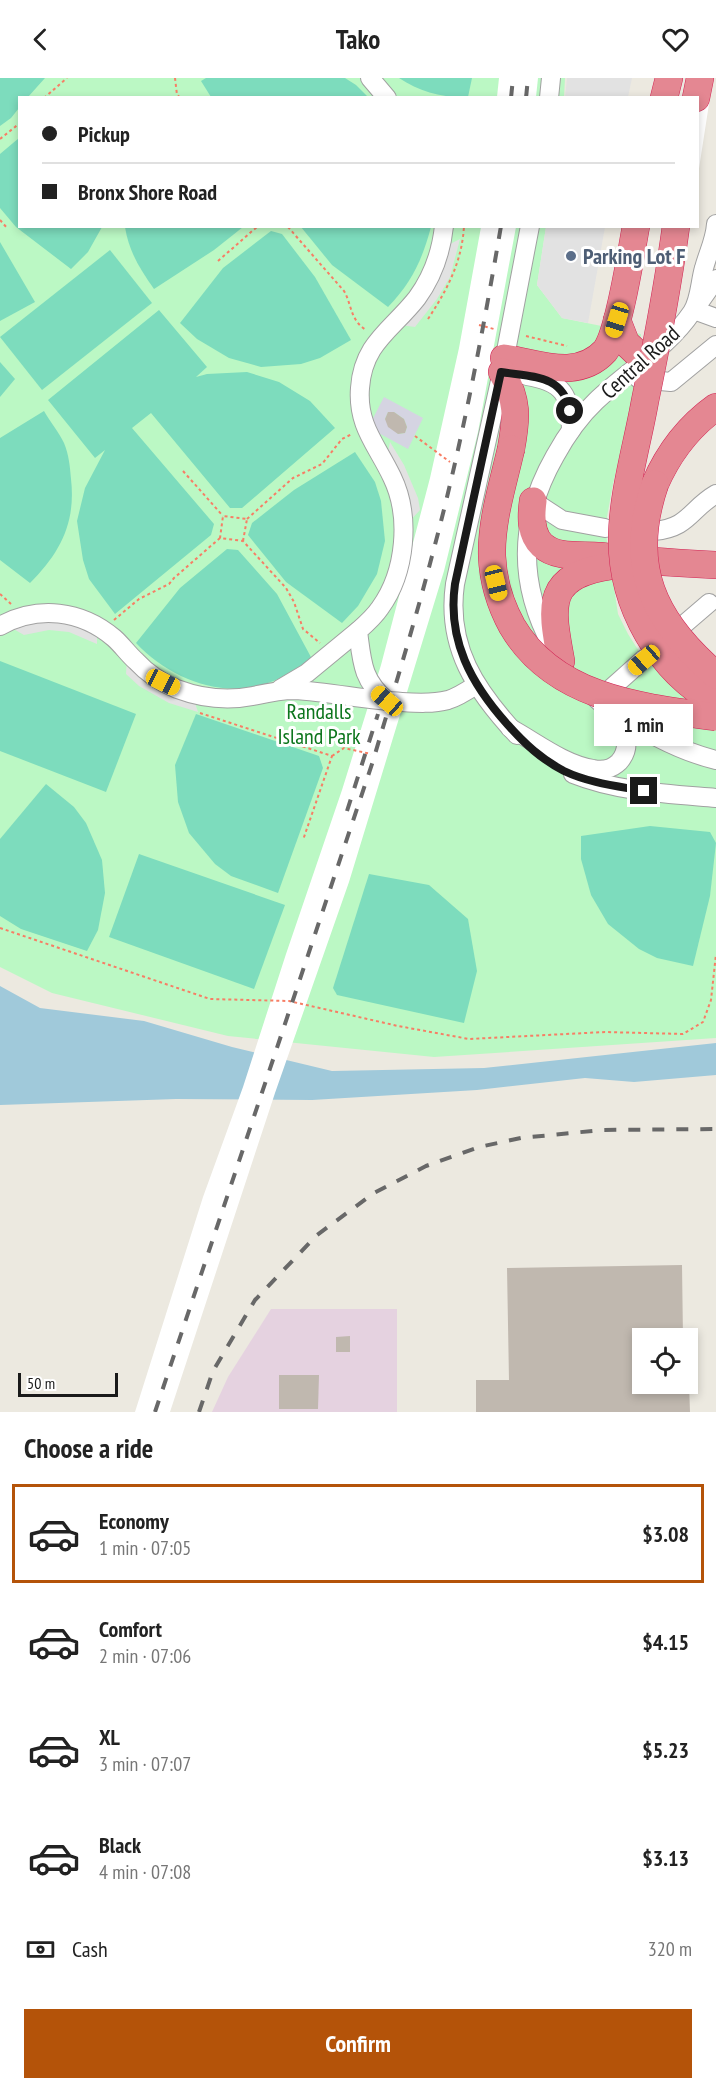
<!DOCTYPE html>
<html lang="en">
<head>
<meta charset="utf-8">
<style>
  :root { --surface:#fff; --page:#f6f6f6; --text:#222; --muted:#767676; --line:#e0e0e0; --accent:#b45309 }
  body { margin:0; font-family:"PT Sans Narrow",sans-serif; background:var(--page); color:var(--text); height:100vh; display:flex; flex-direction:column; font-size:22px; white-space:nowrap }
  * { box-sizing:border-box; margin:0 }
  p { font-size:20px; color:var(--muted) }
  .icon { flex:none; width:33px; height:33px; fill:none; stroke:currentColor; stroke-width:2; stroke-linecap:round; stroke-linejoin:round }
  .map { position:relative; height:1334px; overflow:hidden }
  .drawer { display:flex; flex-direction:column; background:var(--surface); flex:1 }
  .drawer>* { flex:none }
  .top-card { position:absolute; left:18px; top:18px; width:681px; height:132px; border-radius:0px; box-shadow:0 3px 9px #0003; display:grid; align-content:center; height:132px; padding:0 24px; background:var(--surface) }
  .buttons { position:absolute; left:632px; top:1250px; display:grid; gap:12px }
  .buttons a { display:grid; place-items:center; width:66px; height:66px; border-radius:0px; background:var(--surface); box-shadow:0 3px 9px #0003; font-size:30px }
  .scale { position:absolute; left:18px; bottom:15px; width:100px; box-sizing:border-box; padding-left:6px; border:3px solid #1a1a1a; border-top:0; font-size:16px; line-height:21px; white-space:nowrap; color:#1a1a1a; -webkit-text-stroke:4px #fff; paint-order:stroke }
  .end { position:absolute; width:27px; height:27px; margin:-14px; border:8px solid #1a1a1a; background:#fff; box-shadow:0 0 0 3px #fff }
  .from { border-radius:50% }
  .bubble { position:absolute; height:42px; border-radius:0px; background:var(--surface); box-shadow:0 3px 9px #0003; font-size:20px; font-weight:600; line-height:42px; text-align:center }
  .car { position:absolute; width:18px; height:36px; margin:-18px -9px; border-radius:8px; box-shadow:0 0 4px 2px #0007; background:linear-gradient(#f5c518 24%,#345 0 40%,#f5c518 0 76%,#345 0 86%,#f5c518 0) }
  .top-card b { display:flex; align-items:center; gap:21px; height:57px; font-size:22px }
  .top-card b+b { border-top:2px solid var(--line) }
  .top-card i { width:15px; height:15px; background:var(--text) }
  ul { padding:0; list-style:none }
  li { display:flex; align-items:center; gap:18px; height:99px; margin:0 12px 9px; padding:0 12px; border:3px solid transparent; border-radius:0px }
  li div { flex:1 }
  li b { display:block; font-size:22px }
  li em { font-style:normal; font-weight:600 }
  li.current { border-color:var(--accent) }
  li>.icon { width:54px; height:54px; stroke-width:1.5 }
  h2 { padding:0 24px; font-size:27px; line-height:72px }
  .pay { display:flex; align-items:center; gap:15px; height:66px; padding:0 24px; font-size:22px }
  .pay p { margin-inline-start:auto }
  .button { display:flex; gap:12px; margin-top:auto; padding:12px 24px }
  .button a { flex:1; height:69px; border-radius:0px; background:var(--accent); color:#fff; font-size:24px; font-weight:600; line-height:69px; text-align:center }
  header { display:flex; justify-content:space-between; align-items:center; height:78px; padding:0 24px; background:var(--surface); font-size:27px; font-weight:600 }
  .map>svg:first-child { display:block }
  .industrial { fill:#e5d2e0 }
  .park { fill:#bbf8c4 }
  .pitch { fill:#7ddcbd }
  .parking { fill:#e2e2e2 }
  .plaza { fill:#d5d4e2; fill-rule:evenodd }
  .water { fill:#a0c9da }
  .pier { fill:#fff }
  .building { fill:#c0b8af }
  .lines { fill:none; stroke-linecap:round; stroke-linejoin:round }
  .minor-casing { stroke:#a1a1a1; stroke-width:20 }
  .highway-casing { stroke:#d22555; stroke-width:28 }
  .path { stroke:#f77e65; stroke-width:2; stroke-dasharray:3 3; stroke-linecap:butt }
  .minor { stroke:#fff; stroke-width:18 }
  .highway { stroke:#e48792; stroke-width:27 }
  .rail { stroke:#686868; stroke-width:4; stroke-dasharray:12 12; stroke-linecap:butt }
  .highway-bridge-casing { stroke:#d22555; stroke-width:28; stroke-linecap:butt }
  .highway-bridge { stroke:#e48792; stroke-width:27 }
  .route { stroke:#1a1a1a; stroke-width:8 }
  .service-dot { fill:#5c6f8a; stroke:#fff; stroke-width:2 }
  .labels { text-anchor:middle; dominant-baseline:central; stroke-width:6; stroke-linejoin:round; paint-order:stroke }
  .service-label { font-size:22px; font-weight:bold; fill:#4e5e75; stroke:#fff; text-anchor:start }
  .street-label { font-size:22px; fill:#1a1a1a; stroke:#fff }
  .park-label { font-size:22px; fill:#0c751c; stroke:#fff }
</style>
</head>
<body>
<header><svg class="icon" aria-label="back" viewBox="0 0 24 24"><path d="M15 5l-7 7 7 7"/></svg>Tako<svg class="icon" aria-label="heart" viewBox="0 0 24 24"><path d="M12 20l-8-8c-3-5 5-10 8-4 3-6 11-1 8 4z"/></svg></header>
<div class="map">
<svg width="716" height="1334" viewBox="0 0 716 1334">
  <rect width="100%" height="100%" fill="#ece9e0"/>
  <path class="industrial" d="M271 1231H397V1334H212L228 1299Z"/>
  <path class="park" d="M0 0H565L564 20H20V148L546 149 537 207 562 240 641 256 637 305 613 406 605 450 618 536 628 556 644 581 716 641V960L434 979 228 958 52 915 0 889Z"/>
  <g class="pitch">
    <path d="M0 0H45L28 19 20 20 19 30 11 40 0 48Z"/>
    <path d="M206 0H345L356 7 368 19H211L201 3Z"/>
    <path d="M399 0H472L468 19C443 20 420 14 399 0Z"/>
    <path d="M19 60 20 148 102 149 88 174 71 191 16 149 0 130V76Z"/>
    <path d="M125 149V148L243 149 214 172 154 211C140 191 129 174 125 149Z"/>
    <path d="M301 149H431C422 182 412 204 388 229L332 187Z"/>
    <path d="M271 153 282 156 315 199 351 262 320 280 301 286 261 289 229 280 197 261 180 245 223 190Z"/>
    <path d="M0 164 35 224 0 243Z"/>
    <path d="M110 172 152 225 42 312 0 259Z"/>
    <path d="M159 232 207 289 196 299 207 296 247 294 279 304 310 323 335 350 242 430H230L151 335 132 350 214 446 211 457 115 536 89 501 83 482 77 443 85 410 105 372 95 380 48 322Z"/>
    <path d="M0 284 15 301 0 319Z"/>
    <path d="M44 333C50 344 59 354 64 365 69 377 70 389 71 401 76 445 60 475 30 505L0 482V360Z"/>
    <path d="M355 374 375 404 381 423 385 463 377 496 358 528 342 545 286 504 248 457 252 445 294 412Z"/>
    <path d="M227 471 238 472 277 516 312 581C301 587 291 594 280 600 230 625 172 603 136 565L180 510Z"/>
    <path d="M0 583 136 636 106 714 0 673Z"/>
    <path d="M196 636 319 678 323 690 278 815 231 798 215 786 189 755 178 724 175 687Z"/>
    <path d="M46 706 74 729 86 745 102 782 105 815 98 852 87 873 21 851 0 838V761Z"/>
    <path d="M650 748 710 754 716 765 710 818 693 888 657 880 639 871 608 846 591 817 581 781V758Z"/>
    <path d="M139 776 285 827 254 911 109 859Z"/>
    <path d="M369 796 429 807 468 841 477 893 464 945 337 917 333 910Z"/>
  </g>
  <g class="parking">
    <path d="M567 0H632L628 19H565Z"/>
    <path d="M546 149H605L588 245 562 240 537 207Z"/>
    <path d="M460 161 450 199 437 221 415 249 400 247 446 168Z"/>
    <path d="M390 364 404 387 418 420 420 432 409 444 387 379Z"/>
    <path d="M43 540 97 552V566L69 554 49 552 24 557 10 549Z"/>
    <path d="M127 580 194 622 198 634 169 625 139 608 126 596Z"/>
  </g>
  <path class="plaza" d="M384 319 423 340 408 371 373 352 370 346ZM388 334H394L404 341 407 349 405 355 398 356 385 341Z"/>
  <path class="water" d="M0 908 40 930 144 943 232 969 332 993 484 990 716 965V997L634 1004 585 1000 477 1012 312 1022 176 1021 0 1027Z"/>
  <g class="pier">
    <path d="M499 0H538L536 19H497Z"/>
    <path d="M688 0H713L698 97V20Z"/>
    <path d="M481 149H516L478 354 444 493 349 804 275 1015 170 1334H135L203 1119 243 1009 286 876 342 712 381 587 430 400 459 270Z"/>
  </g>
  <g class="building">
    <path d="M388 334H394L404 341 407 349 405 355 398 356 388 349 385 341Z"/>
    <path d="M682 1187 683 1260H642V1305H689L690 1334H476V1302H509L507 1190Z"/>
    <path d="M350 1258V1274H336V1259Z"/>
    <path d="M279 1297H319L318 1331H279Z"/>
  </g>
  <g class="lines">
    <g class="minor-casing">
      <g id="minor">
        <path d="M370 0 387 20"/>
        <path d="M549 20 551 0"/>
        <path d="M716 201 694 232 716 240"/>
        <path d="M527 298C564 304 570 317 571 352"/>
        <path d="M639 301 671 304 716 267"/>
        <path d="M533 423 562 442 605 450"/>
        <path d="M654 453C689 450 690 431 716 416"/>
        <path d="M0 548C38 527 81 532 114 560 122 567 128 576 136 583 147 595 162 605 177 611 201 620 228 623 253 618 267 615 280 612 294 612 330 614 366 622 402 624 417 625 433 626 448 622 458 619 467 613 476 607"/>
        <path d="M681 549 709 525"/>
        <path d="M552 568C517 504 519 441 555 378 566 358 579 339 596 323 627 293 668 270 692 234 700 222 700 203 704 190 708 175 715 162 716 146"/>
        <path d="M280 611 307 595 358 553"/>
        <path d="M598 622 644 581"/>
        <path d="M387 623C362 602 362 584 358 553 366 546 374 539 380 530 406 494 411 438 392 399 377 367 357 348 360 310 363 265 392 252 417 220 433 198 441 176 444 148"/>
        <path d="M614 633C646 655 679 673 716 682"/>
        <path d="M510 650C536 664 563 686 593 691 602 693 612 691 619 684 641 659 608 631 590 615"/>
        <path d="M517 657C476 613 446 569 455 506L502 294 530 148"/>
        <path d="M573 696C618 714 669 716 716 720"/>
      </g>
    </g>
    <g class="highway-casing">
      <g id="highway">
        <path d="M664 20 669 0"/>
        <path d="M696 20 700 0"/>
        <path d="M617 242 626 265 644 282"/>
        <path d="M504 280C524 283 547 291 568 290 582 289 595 284 605 273 619 255 631 175 636 148"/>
        <path d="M502 294C518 323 517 339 511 371"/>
        <path d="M655 406C669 374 688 349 716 329"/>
        <path d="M533 423C531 438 530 456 542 467 557 481 582 476 600 478 639 483 677 485 716 487"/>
        <path d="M561 583C551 528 544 498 611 488"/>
      </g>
    </g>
    <g class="path">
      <path d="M175 0 177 17 181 20"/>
      <path d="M44 20 67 0"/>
      <path d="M0 61 20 45"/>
      <path d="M0 142 8 151"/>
      <path d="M282 148 288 149 344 213C352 227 350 242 366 252"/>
      <path d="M218 183 258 148"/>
      <path d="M428 241C447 212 462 184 464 148"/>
      <path d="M479 247 494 251"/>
      <path d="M526 258 567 268"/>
      <path d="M415 358 450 384"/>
      <path d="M183 393 223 438"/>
      <path d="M247 441 293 400 322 386 342 361 352 356"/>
      <path d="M243 463 247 441 223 438 220 460 243 463 286 510 294 524 303 551 320 565"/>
      <path d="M0 516 11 526"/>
      <path d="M114 542 139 521 169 506 174 500 220 460"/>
      <path d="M200 635 332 678 303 762"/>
      <path d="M332 678 344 670 371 676"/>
      <path d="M0 850 210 921 289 923 398 948 469 961 605 954 683 956 703 944 711 922 716 876"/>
    </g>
    <use href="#minor" class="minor"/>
    <use href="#highway" class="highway"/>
    <g class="rail">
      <path d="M511 20 513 0"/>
      <path d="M526 20 528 0"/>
      <path d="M347 733 378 636"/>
      <path d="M155 1334 373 683C393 615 414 547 432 478 461 370 482 259 501 148"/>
      <path d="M199 1334 213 1293 255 1222 317 1157 374 1115 426 1088 479 1069 521 1060 602 1052 716 1051"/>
    </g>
    <g class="highway-bridge-casing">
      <g id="highway-bridge">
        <path d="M676 148C668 207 657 265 645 323 637 368 622 417 622 462 622 527 659 593 716 624"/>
        <path d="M511 371C503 406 491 443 492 478 493 503 500 526 512 548 554 620 640 629 716 639"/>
        <path d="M655 406C627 488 653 543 716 597"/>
      </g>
    </g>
    <use href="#highway-bridge" class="highway-bridge"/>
  </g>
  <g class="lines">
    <path class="route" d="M570 333C563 296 532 299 501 294L455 506C447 562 471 606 508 647 525 666 541 681 564 693 589 705 617 708 644 713"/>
  </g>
  <circle class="service-dot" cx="571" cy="178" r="6"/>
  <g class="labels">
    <g class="service-label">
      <text x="583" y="178">Parking Lot F</text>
    </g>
    <g class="street-label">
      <text transform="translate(640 284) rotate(-42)">Central Road</text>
    </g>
    <g class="park-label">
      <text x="319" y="633">Randalls<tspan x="319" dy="25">Island Park</tspan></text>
    </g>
  </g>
</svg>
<div class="buttons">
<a><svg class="icon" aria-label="locate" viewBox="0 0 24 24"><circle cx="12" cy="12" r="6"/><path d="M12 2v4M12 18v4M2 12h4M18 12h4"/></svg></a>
</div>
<div class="scale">50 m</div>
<i class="end from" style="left:570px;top:333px"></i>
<i class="end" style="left:644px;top:713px"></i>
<div class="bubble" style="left:594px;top:626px;width:99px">1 min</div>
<i class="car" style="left:617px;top:242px;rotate:197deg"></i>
<i class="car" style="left:496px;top:505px;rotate:166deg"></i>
<i class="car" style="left:644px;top:582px;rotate:229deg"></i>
<i class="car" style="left:163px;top:604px;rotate:116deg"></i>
<i class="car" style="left:387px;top:623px;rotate:311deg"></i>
<div class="top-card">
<b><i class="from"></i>Pickup</b>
<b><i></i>Bronx Shore Road</b>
</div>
</div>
<section class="drawer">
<h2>Choose a ride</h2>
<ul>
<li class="current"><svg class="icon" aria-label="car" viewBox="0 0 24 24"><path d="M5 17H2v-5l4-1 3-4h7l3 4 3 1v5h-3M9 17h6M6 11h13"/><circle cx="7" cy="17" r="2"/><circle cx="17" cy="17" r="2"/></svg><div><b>Economy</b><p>1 min · 07:05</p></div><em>$3.08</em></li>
<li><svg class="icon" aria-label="car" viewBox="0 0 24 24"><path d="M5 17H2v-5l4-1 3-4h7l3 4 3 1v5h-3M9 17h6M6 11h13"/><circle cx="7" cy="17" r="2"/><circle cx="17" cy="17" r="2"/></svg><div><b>Comfort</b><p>2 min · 07:06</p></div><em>$4.15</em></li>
<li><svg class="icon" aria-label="car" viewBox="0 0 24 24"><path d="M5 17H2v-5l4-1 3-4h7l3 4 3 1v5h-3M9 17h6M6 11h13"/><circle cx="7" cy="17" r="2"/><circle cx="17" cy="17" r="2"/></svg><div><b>XL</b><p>3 min · 07:07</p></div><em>$5.23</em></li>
<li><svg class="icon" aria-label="car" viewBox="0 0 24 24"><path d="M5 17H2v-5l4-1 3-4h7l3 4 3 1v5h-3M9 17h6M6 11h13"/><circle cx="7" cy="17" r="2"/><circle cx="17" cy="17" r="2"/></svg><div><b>Black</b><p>4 min · 07:08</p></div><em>$3.13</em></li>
</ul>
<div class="pay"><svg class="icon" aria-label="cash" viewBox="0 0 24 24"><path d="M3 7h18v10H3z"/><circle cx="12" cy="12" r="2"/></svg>Cash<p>320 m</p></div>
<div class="button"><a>Confirm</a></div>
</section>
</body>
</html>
